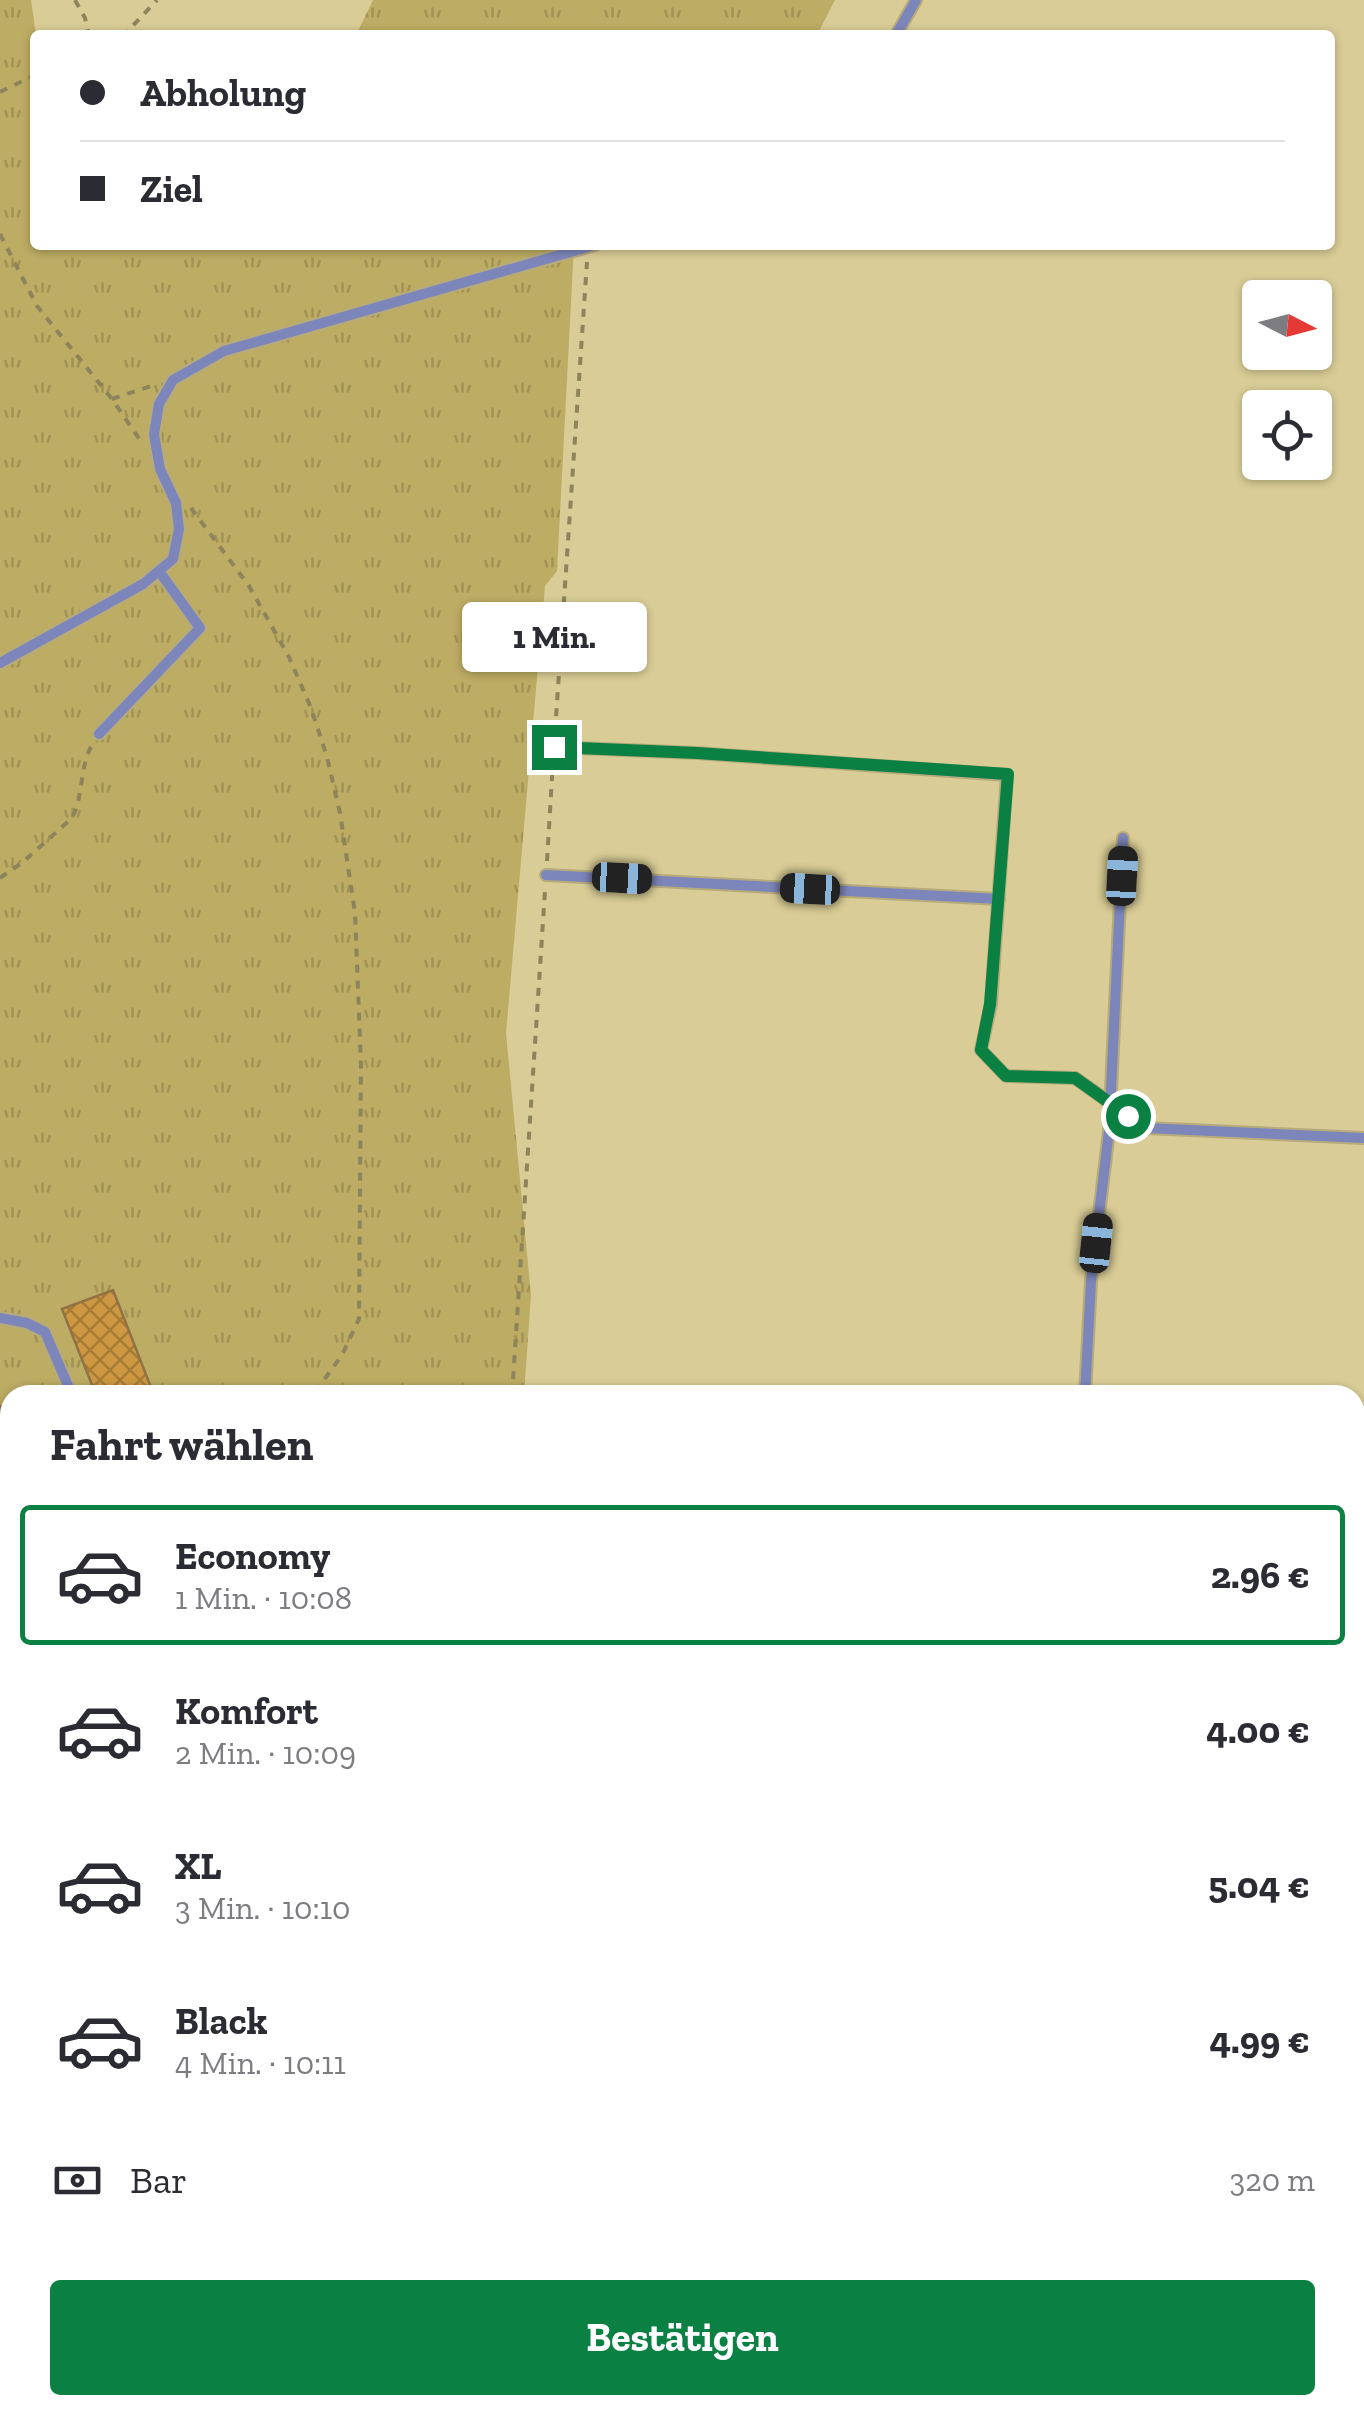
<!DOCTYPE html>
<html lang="de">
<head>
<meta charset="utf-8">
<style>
  :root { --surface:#fff; --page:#f7f7f7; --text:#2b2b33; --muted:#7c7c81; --line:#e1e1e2; --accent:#0b8043 }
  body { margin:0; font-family:"Zilla Slab",serif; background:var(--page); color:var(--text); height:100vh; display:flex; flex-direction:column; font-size:38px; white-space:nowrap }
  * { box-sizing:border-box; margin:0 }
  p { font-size:32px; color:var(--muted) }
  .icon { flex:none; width:55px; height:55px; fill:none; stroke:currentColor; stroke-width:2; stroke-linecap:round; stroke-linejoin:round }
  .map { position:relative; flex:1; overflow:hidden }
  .panel { position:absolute; left:0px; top:1385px; width:1365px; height:1030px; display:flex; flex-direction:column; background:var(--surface); border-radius:30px 30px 0 0; box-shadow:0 2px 8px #0004 }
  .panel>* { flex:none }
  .guide { position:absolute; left:30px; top:30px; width:1305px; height:220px; border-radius:10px; box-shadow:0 2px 8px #0004; display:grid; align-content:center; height:220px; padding:0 50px; background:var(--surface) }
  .needle { width:65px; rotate:96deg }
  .fabs { position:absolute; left:1242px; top:280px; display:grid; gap:20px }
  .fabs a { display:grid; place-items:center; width:90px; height:90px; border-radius:10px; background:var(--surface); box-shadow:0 2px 8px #0004; font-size:50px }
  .end { position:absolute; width:45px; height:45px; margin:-22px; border:12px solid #0b8043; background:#fff; box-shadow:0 0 0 5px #fff }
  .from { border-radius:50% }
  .bubble { position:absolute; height:70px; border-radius:10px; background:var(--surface); box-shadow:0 2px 8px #0004; font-size:32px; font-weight:700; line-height:70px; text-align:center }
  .car { position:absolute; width:30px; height:60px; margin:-30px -15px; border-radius:12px; box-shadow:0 0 8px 2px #0007; background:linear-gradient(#222 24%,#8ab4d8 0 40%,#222 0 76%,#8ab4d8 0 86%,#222 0) }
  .guide b { display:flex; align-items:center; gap:35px; height:95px; font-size:38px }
  .guide b+b { border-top:2px solid var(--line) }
  .guide i { width:25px; height:25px; background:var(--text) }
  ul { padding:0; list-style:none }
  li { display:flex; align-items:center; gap:30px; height:140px; margin:0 20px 15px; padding:0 30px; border:5px solid transparent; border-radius:10px }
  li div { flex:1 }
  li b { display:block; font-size:38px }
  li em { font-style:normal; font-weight:700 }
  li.on { border-color:var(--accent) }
  li>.icon { width:90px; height:90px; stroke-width:1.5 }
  h2 { padding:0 50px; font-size:45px; line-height:120px }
  .pay { display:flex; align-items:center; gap:25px; height:110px; padding:0 50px; font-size:38px }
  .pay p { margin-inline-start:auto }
  .action { display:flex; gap:20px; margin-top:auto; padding:20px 50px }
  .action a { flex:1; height:115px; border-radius:10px; background:var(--accent); color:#fff; font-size:40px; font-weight:700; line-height:115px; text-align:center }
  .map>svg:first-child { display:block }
  .grass { fill:url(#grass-tufts) }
  .forest { fill:url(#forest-crowns) }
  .building { fill:url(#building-cross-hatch); stroke:#907245; stroke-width:2.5 }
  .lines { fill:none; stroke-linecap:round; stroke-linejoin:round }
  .service-casing { stroke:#b7ab7b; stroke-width:14 }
  .path { stroke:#8d845b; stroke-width:4; stroke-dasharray:8 8; stroke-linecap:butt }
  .service { stroke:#7d86bb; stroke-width:10 }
  .route { stroke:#0b8043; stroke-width:12 }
</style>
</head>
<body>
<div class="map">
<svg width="1364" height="2415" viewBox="0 0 1364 2415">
  <defs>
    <pattern id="grass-tufts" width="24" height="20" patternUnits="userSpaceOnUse" patternTransform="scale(2.5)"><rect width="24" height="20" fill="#bdac63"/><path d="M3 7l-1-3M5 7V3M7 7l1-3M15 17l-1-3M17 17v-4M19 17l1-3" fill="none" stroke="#a29354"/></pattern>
    <pattern id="forest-crowns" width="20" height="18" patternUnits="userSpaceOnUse" patternTransform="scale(2.5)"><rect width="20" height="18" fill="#bdac63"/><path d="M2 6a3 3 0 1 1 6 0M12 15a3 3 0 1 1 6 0" fill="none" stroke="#a29354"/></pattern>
    <pattern id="building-cross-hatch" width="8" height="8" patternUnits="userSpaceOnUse" patternTransform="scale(2.5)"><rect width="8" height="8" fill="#cd9841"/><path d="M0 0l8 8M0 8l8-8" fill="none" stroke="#a67b34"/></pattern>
  </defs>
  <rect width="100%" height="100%" fill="#d9cc96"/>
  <g class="grass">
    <path d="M0 0H31L36 35 35 245H574L557 571 545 586 506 1033 531 1295 524 1395H10V1862H0Z"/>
    <path d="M373 0H835L817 35H356Z"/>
    <path d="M1355 2357 1364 2365V2415H1157L1186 2405H1355Z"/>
    <path d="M48 2405H744L742 2415H47Z"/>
  </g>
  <g class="forest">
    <path d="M0 1941 10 1955V2063L0 2080Z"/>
    <path d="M1355 2120 1364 2121V2365L1355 2357Z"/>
    <path d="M10 2279V2405H48L47 2415H0V2291Z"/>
    <path d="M744 2405H1186L1157 2415H742Z"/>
  </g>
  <g class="building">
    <path d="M113 1290 154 1395H96L62 1309Z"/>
    <path d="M0 1405 10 1428V1504L3 1507 0 1501Z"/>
  </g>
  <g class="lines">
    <g class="service-casing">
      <g id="service">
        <path d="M896 35 916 0"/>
        <path d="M0 663 143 584 173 559 179 529 176 503 160 469 154 434 159 404 173 380 224 351 595 245"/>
        <path d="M99 734 200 628 159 571"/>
        <path d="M554 747 697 753 1007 775 991 1004 981 1050 1006 1076 1075 1078 1146 1128 1364 1138"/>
        <path d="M546 875 999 899"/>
        <path d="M0 1318 27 1323 45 1332 72 1395"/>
        <path d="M1085 1395 1091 1281 1109 1131 1123 838"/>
        <path d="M1355 1466H1364"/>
        <path d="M0 1541H10"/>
        <path d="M0 1609 10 1639"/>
        <path d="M1355 1643H1364"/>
        <path d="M1355 1832 1364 1702"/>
        <path d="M1355 1908H1364"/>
      </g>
    </g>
    <g class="path">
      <path d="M75 0 85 18 89 35"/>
      <path d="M121 35 128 31 157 0"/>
      <path d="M0 92 35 75"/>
      <path d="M0 234 37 306 112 399 140 440"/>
      <path d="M112 399 154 385"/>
      <path d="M191 508 249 586 289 657 311 708 327 757 340 813 355 913 361 1065 359 1319 342 1355 313 1395"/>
      <path d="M555 732 587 262"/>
      <path d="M547 861 553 761"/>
      <path d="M0 878 23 862 72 818C84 795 79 768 92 745"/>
      <path d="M512 1395 545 891"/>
      <path d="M717 2415 722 2405"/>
    </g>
    <use href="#service" class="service"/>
  </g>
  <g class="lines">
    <path class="route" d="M554 747 697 753 1008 774 990 1004 981 1050 1006 1076 1075 1078 1128 1116"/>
  </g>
</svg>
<div class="fabs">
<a><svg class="needle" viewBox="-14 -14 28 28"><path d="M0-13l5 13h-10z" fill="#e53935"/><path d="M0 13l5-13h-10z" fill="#7c7c81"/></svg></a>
<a><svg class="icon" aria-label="locate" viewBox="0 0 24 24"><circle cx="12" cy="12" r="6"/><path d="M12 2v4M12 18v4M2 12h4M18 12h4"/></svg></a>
</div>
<i class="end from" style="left:1128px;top:1116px"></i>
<i class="end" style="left:554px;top:747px"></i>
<div class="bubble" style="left:462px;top:602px;width:185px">1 Min.</div>
<i class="car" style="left:1122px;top:876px;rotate:3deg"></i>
<i class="car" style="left:622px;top:878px;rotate:93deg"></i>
<i class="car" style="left:810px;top:889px;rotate:273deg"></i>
<i class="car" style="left:1096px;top:1243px;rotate:6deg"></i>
<div class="guide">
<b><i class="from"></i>Abholung</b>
<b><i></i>Ziel</b>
</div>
<section class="panel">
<h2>Fahrt wählen</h2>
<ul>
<li class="on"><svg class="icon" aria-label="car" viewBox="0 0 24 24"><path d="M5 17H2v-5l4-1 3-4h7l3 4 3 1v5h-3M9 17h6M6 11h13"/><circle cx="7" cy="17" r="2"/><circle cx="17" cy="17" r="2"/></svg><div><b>Economy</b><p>1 Min. · 10:08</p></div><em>2.96 €</em></li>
<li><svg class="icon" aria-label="car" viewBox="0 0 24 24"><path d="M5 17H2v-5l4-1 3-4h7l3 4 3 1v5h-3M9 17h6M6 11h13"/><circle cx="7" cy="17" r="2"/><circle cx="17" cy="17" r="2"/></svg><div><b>Komfort</b><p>2 Min. · 10:09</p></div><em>4.00 €</em></li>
<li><svg class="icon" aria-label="car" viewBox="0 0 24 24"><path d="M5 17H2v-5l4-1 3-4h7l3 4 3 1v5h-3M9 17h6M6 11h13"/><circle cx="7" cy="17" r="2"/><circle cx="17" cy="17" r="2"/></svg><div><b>XL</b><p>3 Min. · 10:10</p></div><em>5.04 €</em></li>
<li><svg class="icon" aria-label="car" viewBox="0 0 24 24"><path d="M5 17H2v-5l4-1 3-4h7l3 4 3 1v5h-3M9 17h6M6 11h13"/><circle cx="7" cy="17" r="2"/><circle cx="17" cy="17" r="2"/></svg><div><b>Black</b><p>4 Min. · 10:11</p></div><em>4.99 €</em></li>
</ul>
<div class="pay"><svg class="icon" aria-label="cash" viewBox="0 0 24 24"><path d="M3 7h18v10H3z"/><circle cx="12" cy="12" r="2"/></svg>Bar<p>320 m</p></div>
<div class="action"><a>Bestätigen</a></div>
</section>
</div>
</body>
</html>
